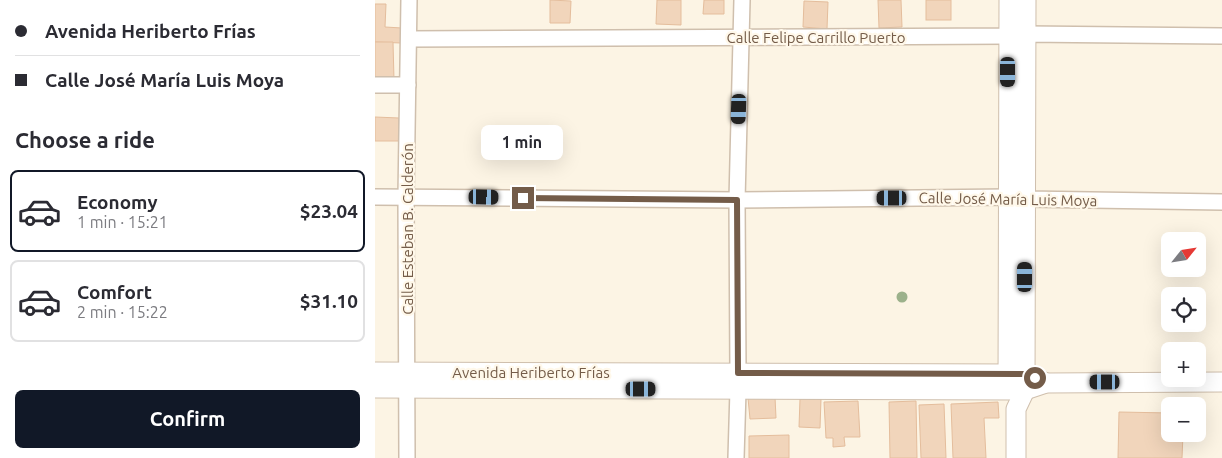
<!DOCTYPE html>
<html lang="en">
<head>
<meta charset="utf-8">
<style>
  :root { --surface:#fff; --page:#f2f2f3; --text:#2b2b33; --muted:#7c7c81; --line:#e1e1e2; --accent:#111827 }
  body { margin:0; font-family:Ubuntu,sans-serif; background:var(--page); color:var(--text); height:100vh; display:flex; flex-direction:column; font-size:19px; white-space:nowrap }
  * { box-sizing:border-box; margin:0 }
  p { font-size:16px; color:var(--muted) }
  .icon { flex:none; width:28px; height:28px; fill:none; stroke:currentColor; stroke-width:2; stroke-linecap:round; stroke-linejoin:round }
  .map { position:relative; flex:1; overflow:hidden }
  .drawer { display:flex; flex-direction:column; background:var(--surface); width:375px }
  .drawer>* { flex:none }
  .top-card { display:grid; align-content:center; height:110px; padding:0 15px; background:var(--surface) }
  .needle { width:32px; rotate:60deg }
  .buttons { position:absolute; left:786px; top:232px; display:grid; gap:10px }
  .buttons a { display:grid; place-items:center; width:45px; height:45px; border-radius:8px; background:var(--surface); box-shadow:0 5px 20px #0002; font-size:25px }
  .end { position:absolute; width:22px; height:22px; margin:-11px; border:6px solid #745c49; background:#fff; box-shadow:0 0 0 2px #fff }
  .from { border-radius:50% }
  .bubble { position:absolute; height:35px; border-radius:8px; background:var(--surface); box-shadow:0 5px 20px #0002; font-size:16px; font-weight:600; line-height:35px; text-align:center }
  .car { position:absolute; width:15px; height:30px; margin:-15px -8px; border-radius:6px; box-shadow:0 0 4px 1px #0007; background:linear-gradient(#222 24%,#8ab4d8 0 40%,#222 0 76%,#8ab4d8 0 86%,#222 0) }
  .top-card b { display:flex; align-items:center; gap:18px; height:48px; font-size:19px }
  .top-card b+b { border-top:1px solid var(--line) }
  .top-card i { width:12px; height:12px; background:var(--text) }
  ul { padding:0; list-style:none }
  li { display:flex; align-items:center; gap:15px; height:82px; margin:0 10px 8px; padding:0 5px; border:2px solid var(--line); border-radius:8px }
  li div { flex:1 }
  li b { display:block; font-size:19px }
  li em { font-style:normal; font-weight:600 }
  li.selected { border-color:var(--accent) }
  li>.icon { width:45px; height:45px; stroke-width:1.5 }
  h2 { padding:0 15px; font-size:22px; line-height:60px }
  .action { display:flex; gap:10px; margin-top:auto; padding:10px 15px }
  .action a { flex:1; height:58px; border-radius:8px; background:var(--accent); color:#fff; font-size:20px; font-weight:600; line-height:58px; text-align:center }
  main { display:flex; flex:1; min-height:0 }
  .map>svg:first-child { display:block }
  .building { fill:#f1d5bb; stroke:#e4bd9c }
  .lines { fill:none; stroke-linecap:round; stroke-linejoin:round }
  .minor-casing { stroke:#cfbfad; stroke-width:18 }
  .tertiary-casing { stroke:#cfbfad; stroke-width:21 }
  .minor { stroke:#fff; stroke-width:15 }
  .tertiary { stroke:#fff; stroke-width:19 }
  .tree { fill:#9cb18b }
  .route { stroke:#745c49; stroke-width:6 }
  .labels { text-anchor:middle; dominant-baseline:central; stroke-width:4.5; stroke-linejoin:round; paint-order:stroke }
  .street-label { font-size:15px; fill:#745c49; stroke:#fff8ea }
</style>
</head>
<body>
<main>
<section class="drawer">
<div class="top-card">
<b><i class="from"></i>Avenida Heriberto Frías</b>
<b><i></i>Calle José María Luis Moya</b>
</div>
<h2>Choose a ride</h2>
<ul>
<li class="selected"><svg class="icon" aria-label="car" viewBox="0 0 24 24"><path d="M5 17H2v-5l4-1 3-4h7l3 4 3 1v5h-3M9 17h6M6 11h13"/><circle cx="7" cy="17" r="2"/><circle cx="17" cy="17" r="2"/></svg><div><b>Economy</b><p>1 min · 15:21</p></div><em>$23.04</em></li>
<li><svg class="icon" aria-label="car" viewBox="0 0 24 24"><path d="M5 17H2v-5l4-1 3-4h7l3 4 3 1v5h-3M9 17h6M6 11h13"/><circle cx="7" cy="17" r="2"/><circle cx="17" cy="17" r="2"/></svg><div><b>Comfort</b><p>2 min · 15:22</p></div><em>$31.10</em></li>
</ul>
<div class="action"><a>Confirm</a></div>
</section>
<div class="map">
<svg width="847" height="458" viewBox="0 0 847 458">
  <rect width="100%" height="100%" fill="#fcf4e4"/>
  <g class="building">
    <path d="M175 0 196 1 195 23H175Z"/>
    <path d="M282 0H306V25L281 24Z"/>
    <path d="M329 0H349V14H328Z"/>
    <path d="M503 0H526L527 27 504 28Z"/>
    <rect x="551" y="0" width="25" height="20"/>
    <path d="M429 1 453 2 452 29 428 27Z"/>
    <path d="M0 4H11L10 27 27 28 26 43 0 42Z"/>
    <path d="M0 42H18L19 80 0 81Z"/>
    <path d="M0 117 24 118V141H0Z"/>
    <path d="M400 397 401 418 375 419 373 398Z"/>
    <path d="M425 399H446L445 428 424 427Z"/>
    <path d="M483 401 485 437H469L470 446 458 447V438H451L449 402Z"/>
    <path d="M541 401 542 458H515L514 402Z"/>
    <path d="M623 402 624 418H609L611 458H578L576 404Z"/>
    <path d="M569 404 571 458H546L544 405Z"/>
    <path d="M744 412 795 413V434H808L807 458H743Z"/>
    <path d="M414 435V458H374V436Z"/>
  </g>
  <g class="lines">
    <g class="minor-casing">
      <g id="minor">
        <path d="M34 39 633 36 651 34 847 36"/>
        <path d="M0 85H33"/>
        <path d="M0 197 362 200 633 197 650 199 847 202"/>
        <path d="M363 373 362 200 367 0"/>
        <path d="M32 458 31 197 34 0"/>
        <path d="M361 458 363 390"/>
      </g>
    </g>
    <g class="tertiary-casing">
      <g id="tertiary">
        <path d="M0 372 650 374 671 383"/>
        <path d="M633 387 634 0"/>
        <path d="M0 388 650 390 671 383 847 382"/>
        <path d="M641 458V409L650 390 651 0"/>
      </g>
    </g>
    <use href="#minor" class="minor"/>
    <use href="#tertiary" class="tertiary"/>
  </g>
  <circle class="tree" cx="527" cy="297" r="5.5"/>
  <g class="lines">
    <path class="route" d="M148 198 362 200 363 373 650 374 660 378"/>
  </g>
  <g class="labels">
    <g class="street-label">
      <text x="441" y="37">Calle Felipe Carrillo Puerto</text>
      <text transform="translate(633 199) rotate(1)">Calle José María Luis Moya</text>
      <text transform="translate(32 229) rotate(-90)">Calle Esteban B. Calderón</text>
      <text x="156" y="372">Avenida Heriberto Frías</text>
    </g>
  </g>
</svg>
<div class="buttons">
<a><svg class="needle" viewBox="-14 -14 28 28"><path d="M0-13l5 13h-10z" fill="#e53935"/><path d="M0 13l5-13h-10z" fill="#7c7c81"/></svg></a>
<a><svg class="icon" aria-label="locate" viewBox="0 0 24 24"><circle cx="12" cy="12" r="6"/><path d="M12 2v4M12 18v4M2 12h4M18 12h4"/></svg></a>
<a>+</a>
<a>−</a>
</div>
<i class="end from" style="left:660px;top:378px"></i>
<i class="end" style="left:148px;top:198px"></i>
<div class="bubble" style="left:106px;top:125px;width:82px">1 min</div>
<i class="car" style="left:633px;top:72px;rotate:180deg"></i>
<i class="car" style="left:364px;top:109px;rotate:182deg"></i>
<i class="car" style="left:109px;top:197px;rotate:91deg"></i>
<i class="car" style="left:517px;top:198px;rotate:270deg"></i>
<i class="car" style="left:650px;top:277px;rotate:0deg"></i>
<i class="car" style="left:730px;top:382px;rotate:270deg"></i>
<i class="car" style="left:266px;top:389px;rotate:90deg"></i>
</div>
</main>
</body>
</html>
